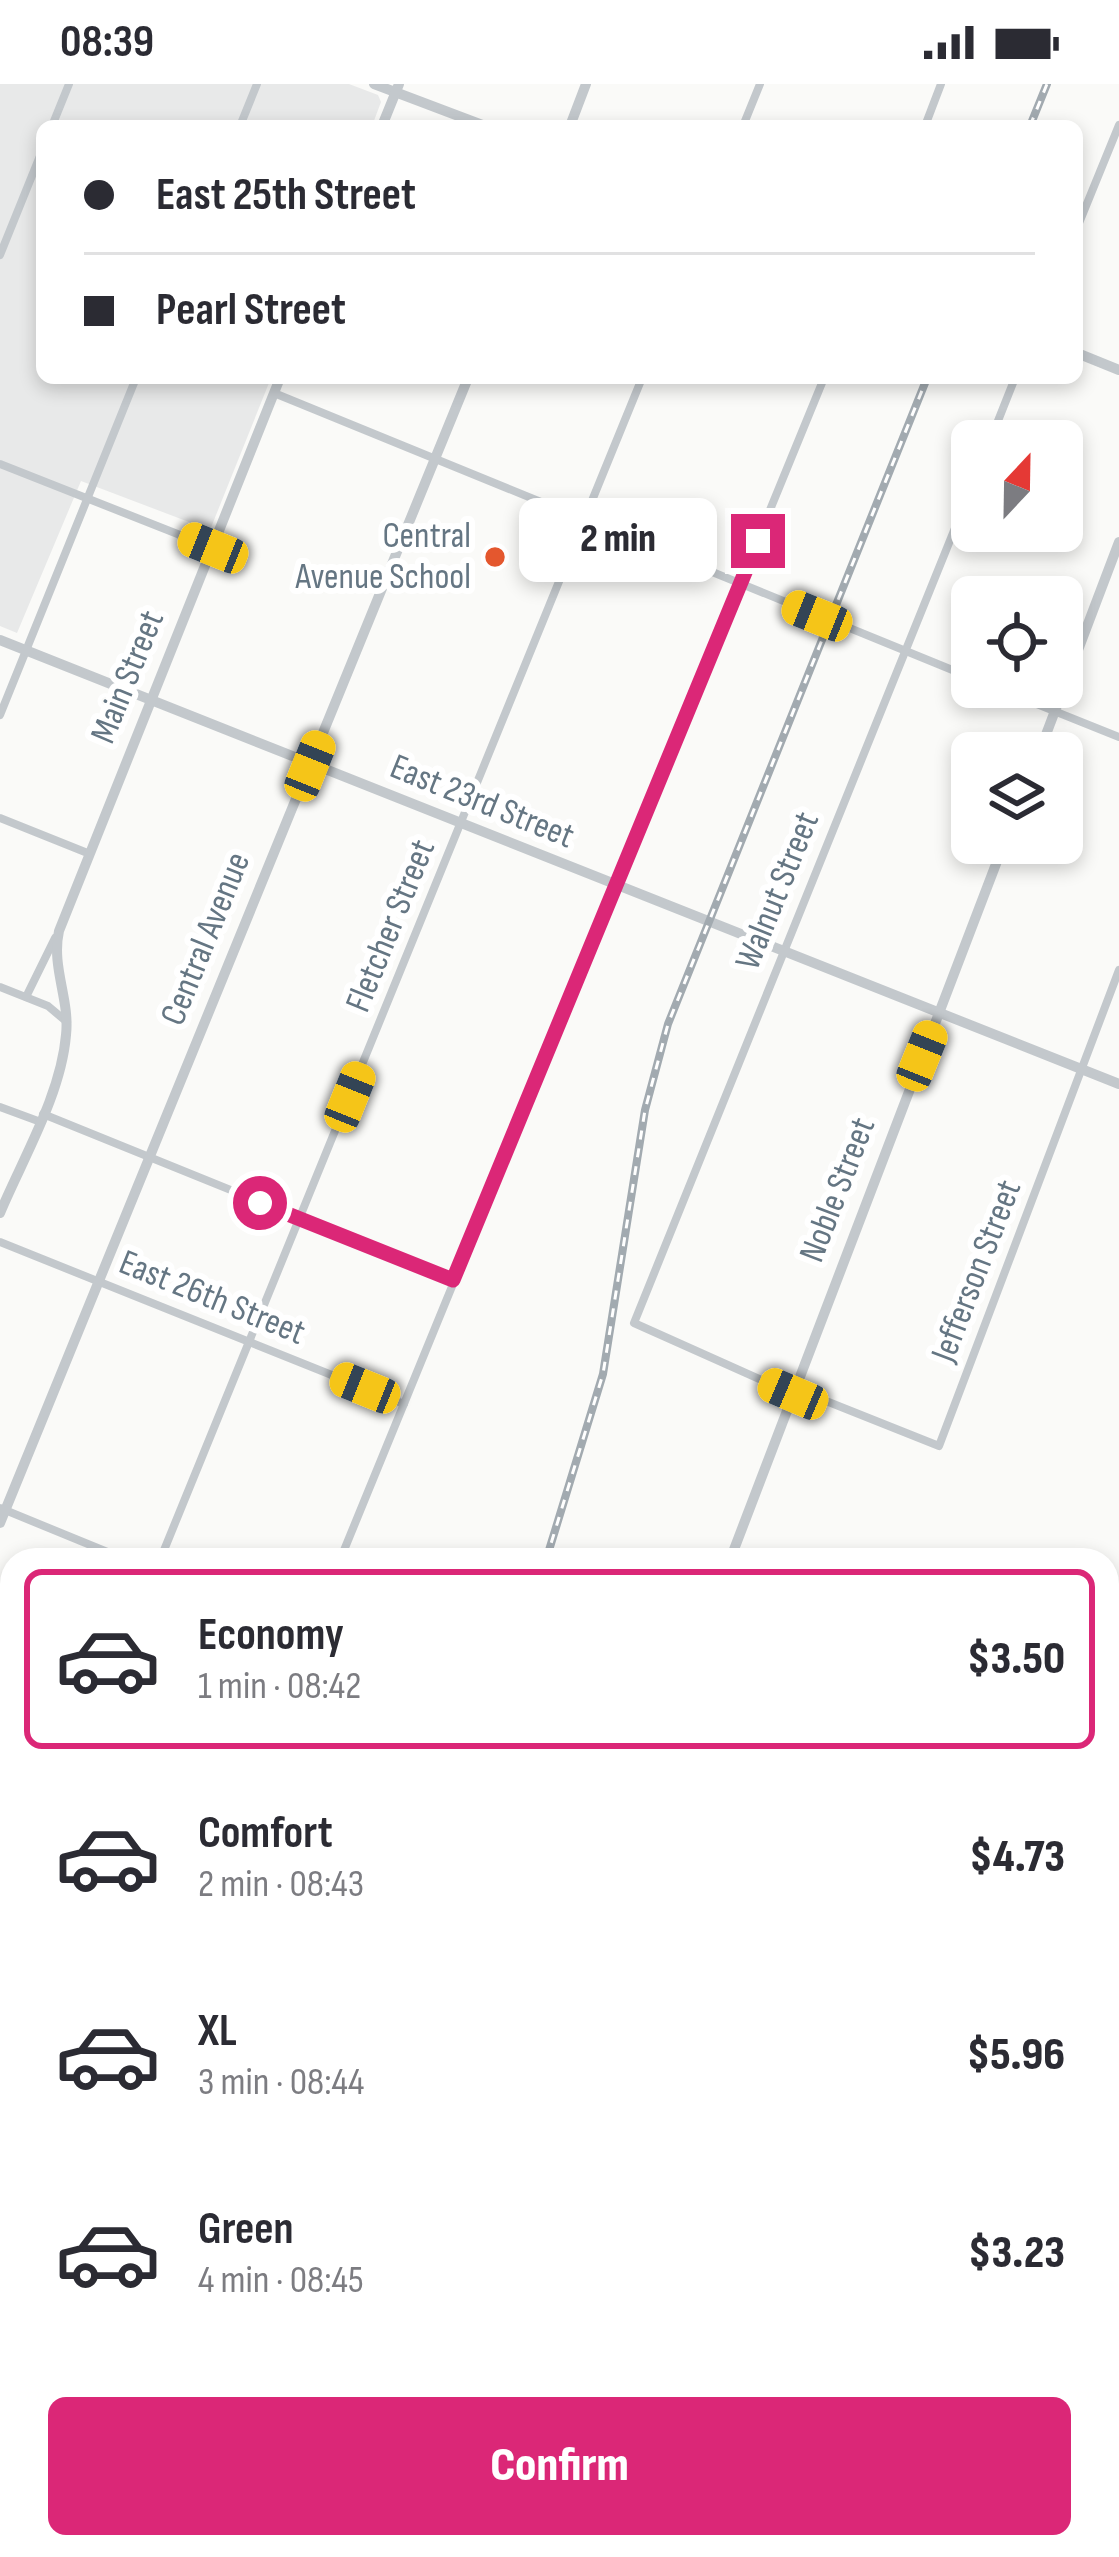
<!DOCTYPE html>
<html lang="en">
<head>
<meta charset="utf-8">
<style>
  :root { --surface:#fff; --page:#f2f2f3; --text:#2b2b33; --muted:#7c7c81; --line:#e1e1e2; --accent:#db2777 }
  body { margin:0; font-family:"Sofia Sans Condensed",sans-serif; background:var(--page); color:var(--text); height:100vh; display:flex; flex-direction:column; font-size:45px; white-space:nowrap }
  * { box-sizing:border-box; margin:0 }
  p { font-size:39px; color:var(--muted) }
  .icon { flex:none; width:66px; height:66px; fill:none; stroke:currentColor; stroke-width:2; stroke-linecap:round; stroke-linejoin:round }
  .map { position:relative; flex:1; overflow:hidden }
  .sheet { position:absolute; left:0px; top:1464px; width:1119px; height:1011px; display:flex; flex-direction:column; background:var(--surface); border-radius:36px 36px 0 0; box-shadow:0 6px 18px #0003 }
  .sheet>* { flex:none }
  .guide { position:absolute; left:36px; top:36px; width:1047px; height:264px; border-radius:18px; box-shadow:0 6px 18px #0003; display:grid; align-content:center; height:264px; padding:0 48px; background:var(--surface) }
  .needle { width:78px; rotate:22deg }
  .fabs { position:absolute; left:951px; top:336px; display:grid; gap:24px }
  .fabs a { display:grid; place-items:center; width:132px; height:132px; border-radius:18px; background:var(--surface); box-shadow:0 6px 18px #0003; font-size:60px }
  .end { position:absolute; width:54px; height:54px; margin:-27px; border:15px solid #db2777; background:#fff; box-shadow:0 0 0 6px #fff }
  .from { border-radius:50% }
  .bubble { position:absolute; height:84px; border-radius:18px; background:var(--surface); box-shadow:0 6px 18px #0003; font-size:39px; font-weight:800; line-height:84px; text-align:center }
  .car { position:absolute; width:36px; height:72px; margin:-36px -18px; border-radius:15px; box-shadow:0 0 9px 3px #0007; background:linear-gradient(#f5c518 24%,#345 0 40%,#f5c518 0 76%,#345 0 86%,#f5c518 0) }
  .guide b { display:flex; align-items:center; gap:42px; height:114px; font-size:45px }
  .guide b+b { border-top:3px solid var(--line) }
  .guide i { width:30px; height:30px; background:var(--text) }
  ul { padding:21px 0 0; list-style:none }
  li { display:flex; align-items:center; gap:36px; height:180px; margin:0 24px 18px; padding:0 24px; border:6px solid transparent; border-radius:18px }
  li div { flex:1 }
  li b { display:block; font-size:45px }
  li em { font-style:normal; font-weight:800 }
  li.active { border-color:var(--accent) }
  li>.icon { width:108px; height:108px; stroke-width:1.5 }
  .button { display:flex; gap:24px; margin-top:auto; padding:24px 48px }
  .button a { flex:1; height:138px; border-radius:18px; background:var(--accent); color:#fff; font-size:48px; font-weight:800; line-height:138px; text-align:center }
  .status { display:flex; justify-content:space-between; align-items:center; height:84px; padding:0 60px; background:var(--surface); direction:ltr }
  .status svg { height:33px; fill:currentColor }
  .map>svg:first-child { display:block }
  .built { fill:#e8e9e9 }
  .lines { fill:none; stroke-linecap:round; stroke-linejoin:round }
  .canal { stroke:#bbc7cb; stroke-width:10 }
  .minor { stroke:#c3c8cc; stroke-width:8 }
  .tertiary { stroke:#c3c8cc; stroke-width:10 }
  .rail-casing { stroke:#a2aab0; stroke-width:8 }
  .rail { stroke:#fff; stroke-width:3; stroke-dasharray:9; stroke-linecap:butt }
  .route { stroke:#db2777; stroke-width:15 }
  .poi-dot { fill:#e4572e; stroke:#fff; stroke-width:4.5 }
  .labels { text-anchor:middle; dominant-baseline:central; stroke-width:12; stroke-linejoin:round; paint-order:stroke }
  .poi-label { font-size:36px; fill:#657683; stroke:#fff; text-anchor:end }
  .street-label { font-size:36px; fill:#657683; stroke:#fff }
</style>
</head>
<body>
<div class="status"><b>08:39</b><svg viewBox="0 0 49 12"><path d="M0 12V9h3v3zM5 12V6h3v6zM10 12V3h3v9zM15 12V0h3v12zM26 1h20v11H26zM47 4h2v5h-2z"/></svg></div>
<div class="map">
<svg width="1119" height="2473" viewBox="0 0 1119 2473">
  <rect width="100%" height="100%" fill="#fafaf8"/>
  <path class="built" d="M0 0H349L378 11 381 18 372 42H42V294H271L210 446 81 397 17 549 0 542Z"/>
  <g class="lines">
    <path class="canal" d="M85 2463 101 2473"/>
    <g class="minor">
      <path d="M52 42 69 0"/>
      <path d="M240 42 257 0"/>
      <path d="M743 42 760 0"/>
      <path d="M925 42 941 0"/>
      <path d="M1077 144 1119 41"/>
      <path d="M0 171 42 67"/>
      <path d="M274 309 972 594"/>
      <path d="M990 357 1015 294"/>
      <path d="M0 380 213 464"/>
      <path d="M972 402 634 1239 793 1310 816 1313 939 1362 1119 886"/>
      <path d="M994 603 1119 653"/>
      <path d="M0 631 136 294"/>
      <path d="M0 734 90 770"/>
      <path d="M0 903 48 922 67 938"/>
      <path d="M26 913 55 854"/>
      <path d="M0 1023 38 1037"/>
      <path d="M43 1030 453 1196"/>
      <path d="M0 1158 404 1320"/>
      <path d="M0 1424 127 1476"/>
      <path d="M160 1476 642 294"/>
      <path d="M340 1476 824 294"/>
      <path d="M0 1869 12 1839"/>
      <path d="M1107 1872 1119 1866"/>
      <path d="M1107 1899 1119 1894"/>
      <path d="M0 2080 12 2085"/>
      <path d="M1107 2350 1119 2355"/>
      <path d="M533 2463 557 2473"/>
      <path d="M649 2473 654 2463"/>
      <path d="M809 2473 813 2463"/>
    </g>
    <g class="tertiary">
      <path d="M374 0 485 42"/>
      <path d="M382 42 399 0"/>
      <path d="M570 42 586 0"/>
      <path d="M1077 269 1119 286"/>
      <path d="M0 556 1119 1000"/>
      <path d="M1039 669 1119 458"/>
      <path d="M0 1129C23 1074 61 1011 66 951 70 915 51 883 59 847L280 294"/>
      <path d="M0 1439 468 294"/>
      <path d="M730 1476 1004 759"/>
      <path d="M0 1697 12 1702"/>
      <path d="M1107 1787 1119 1792"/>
      <path d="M1107 2136 1119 2106"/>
      <path d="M970 2473 974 2463"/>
    </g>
    <g class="rail-casing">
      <g id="rail">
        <path d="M1030 42 1047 0"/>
        <path d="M546 1476 603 1290 645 1026 668 940 927 294"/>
        <path d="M0 2375 12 2380"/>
        <path d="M0 2449 13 2473"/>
        <path d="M222 2463 248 2473"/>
      </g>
    </g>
    <use href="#rail" class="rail"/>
  </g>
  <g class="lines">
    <path class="route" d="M260 1119 453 1196 758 457"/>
  </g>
  <circle class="poi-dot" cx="495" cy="473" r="12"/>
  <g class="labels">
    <g class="poi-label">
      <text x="471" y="452">Central<tspan x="471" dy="41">Avenue School</tspan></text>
    </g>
    <g class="street-label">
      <text transform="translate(128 593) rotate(-68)">Main Street</text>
      <text transform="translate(482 718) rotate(22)">East 23rd Street</text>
      <text transform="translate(778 807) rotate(-68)">Walnut Street</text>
      <text transform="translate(391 842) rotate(-68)">Fletcher Street</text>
      <text transform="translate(206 855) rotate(-68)">Central Avenue</text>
      <text transform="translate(838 1106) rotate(-69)">Noble Street</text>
      <text transform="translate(977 1187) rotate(-69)">Jefferson Street</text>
      <text transform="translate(212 1214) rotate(22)">East 26th Street</text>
    </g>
  </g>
</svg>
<div class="fabs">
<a><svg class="needle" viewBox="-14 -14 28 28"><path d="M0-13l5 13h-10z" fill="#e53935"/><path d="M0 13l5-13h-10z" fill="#7c7c81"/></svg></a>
<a><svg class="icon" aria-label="locate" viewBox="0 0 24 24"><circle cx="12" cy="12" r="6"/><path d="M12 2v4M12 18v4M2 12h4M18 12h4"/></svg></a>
<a><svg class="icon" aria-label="layers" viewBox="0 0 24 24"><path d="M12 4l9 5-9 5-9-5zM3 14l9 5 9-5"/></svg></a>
</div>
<i class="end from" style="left:260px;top:1119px"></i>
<i class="end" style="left:758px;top:457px"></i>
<div class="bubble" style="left:519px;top:414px;width:198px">2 min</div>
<i class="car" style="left:213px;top:464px;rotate:292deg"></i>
<i class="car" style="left:817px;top:532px;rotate:292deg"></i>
<i class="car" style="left:310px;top:682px;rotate:22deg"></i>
<i class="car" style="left:922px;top:972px;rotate:22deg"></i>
<i class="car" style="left:350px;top:1013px;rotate:22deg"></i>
<i class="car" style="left:365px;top:1304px;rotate:292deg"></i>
<i class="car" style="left:793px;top:1310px;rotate:293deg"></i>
<div class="guide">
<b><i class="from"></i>East 25th Street</b>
<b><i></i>Pearl Street</b>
</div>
<section class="sheet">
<ul>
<li class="active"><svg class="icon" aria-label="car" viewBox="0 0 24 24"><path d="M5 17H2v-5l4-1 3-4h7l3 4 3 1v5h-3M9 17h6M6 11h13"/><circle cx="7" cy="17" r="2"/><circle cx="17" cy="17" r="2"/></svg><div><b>Economy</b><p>1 min · 08:42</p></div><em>$3.50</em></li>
<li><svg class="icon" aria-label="car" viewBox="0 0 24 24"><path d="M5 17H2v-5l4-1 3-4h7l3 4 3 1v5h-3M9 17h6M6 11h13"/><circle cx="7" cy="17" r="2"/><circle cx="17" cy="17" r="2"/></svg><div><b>Comfort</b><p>2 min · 08:43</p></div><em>$4.73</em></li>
<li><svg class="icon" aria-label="car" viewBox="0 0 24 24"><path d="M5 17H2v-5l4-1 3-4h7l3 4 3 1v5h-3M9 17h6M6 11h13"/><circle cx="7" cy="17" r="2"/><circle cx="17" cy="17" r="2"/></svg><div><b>XL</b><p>3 min · 08:44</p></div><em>$5.96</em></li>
<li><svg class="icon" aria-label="car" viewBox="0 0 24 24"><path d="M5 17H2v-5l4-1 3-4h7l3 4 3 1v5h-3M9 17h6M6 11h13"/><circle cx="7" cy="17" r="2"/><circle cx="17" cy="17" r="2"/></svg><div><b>Green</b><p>4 min · 08:45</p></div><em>$3.23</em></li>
</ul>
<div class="button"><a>Confirm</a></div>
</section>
</div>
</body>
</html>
